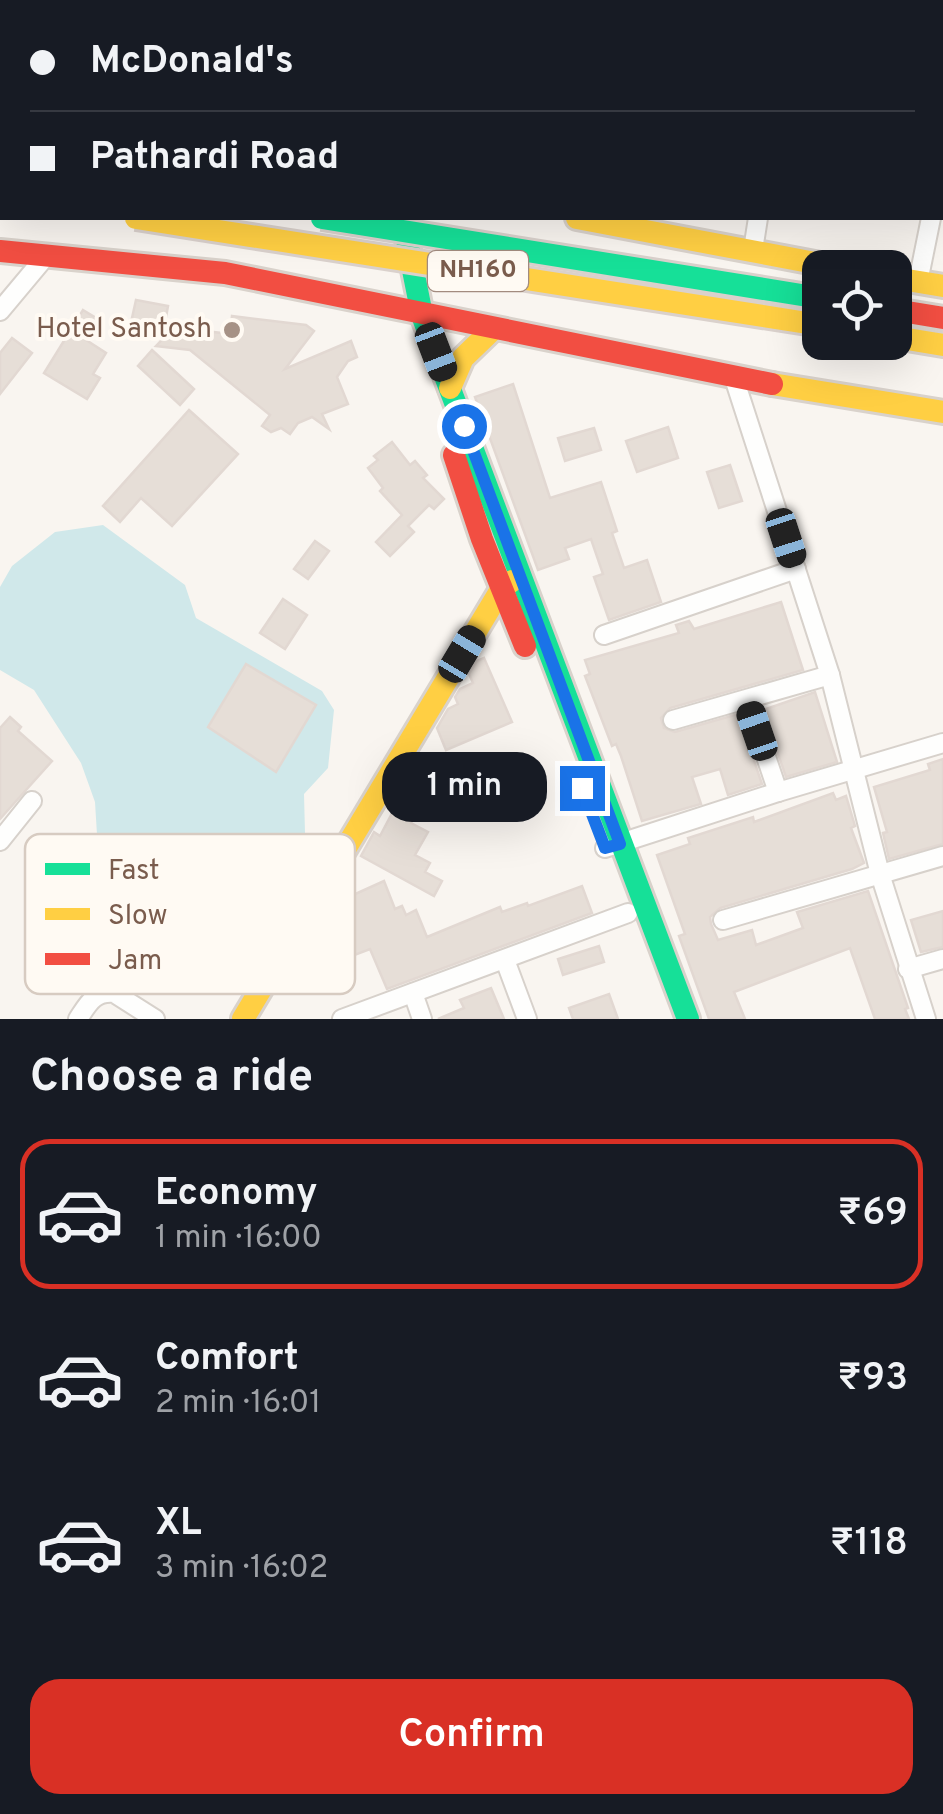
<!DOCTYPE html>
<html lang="en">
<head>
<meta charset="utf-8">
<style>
  :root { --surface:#171b24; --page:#242831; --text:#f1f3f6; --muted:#9ea1a6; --line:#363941; --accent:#d93025 }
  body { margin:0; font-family:Overpass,sans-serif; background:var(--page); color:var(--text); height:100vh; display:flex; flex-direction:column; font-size:38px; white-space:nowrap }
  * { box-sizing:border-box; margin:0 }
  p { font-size:32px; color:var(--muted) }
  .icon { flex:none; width:55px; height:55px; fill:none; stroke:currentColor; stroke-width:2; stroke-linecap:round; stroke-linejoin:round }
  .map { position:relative; height:1019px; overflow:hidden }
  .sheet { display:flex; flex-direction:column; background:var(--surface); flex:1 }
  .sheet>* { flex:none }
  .hud { position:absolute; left:0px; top:0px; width:945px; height:220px; box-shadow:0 10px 40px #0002; display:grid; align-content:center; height:220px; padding:0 30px; background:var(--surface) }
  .buttons { position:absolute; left:802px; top:250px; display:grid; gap:20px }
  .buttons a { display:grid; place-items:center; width:110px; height:110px; border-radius:20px; background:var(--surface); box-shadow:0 10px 40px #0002; font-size:50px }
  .end { position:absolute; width:45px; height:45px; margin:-22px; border:12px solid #1a73e8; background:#fff; box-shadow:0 0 0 5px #fff }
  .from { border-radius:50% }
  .bubble { position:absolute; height:70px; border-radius:30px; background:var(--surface); box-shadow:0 10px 40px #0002; font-size:32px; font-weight:600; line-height:70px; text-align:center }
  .car { position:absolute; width:30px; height:60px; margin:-30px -15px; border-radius:12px; box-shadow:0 0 8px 2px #0007; background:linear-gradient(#222 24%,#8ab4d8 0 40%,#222 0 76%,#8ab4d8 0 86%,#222 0) }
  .hud b { display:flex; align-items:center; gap:35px; height:95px; font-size:38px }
  .hud b+b { border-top:2px solid var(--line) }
  .hud i { width:25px; height:25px; background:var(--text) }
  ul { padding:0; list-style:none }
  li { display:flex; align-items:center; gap:30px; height:150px; margin:0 20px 15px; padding:0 10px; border:5px solid transparent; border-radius:30px }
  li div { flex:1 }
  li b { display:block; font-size:38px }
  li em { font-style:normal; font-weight:600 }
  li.on { border-color:var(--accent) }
  li>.icon { width:90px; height:90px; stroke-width:1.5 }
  h2 { padding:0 30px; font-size:45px; line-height:120px }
  .primary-button { display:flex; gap:20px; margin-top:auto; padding:20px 30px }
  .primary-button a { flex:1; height:115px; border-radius:30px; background:var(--accent); color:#fff; font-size:40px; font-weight:600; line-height:115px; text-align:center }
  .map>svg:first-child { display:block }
  .water { fill:#d0e8ea }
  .building { fill:#e6ded7; stroke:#e2d8d2; stroke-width:2.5 }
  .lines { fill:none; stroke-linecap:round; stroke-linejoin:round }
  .street-casing { stroke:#d7d1cb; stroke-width:22 }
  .fast-casing { stroke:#d9d2cb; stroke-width:28 }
  .slow-casing { stroke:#d9d2cb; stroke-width:28 }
  .jam-casing { stroke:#d9d2cb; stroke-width:28 }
  .street { stroke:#fefefd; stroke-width:18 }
  .fast { stroke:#16e098; stroke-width:22 }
  .slow { stroke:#ffcf43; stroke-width:22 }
  .jam { stroke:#f24e42; stroke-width:22 }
  .fast-bridge-casing { stroke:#dad1cc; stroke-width:28; stroke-linecap:butt }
  .slow-bridge-casing { stroke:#dad1cc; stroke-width:28; stroke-linecap:butt }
  .fast-bridge { stroke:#16e098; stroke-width:22 }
  .slow-bridge { stroke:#ffcf43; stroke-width:22 }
  .route { stroke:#1a73e8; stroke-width:12 }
  .poi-dot { fill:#a69286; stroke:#fffaf3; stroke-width:4 }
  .labels { text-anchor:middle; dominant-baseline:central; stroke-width:8; stroke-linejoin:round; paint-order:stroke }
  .shield { fill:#fffaf3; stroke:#a28b7f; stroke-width:2.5 }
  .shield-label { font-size:25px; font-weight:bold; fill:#7a5c4d }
  .poi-label { font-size:28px; fill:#7a5c4d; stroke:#fffaf3; text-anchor:end }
  .key { fill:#fffaf3; stroke:#d7cbc1; stroke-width:2.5 }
  .key-label { font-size:28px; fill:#7a5c4d }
</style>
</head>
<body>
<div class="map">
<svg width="943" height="1019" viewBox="0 0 943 1019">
  <rect width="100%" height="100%" fill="#f9f5f0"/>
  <path class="water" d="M103 525 185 585 196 618 322 691 334 710 328 768 304 794 306 872 298 902C272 914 251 921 224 907L204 916 174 936C130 932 110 922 87 885L98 851 95 802 81 763 34 690 0 670V587L12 566 55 532Z"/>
  <g class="building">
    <path d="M136 300 168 306 163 334 130 327Z"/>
    <path d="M83 310 96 318 83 338 106 353 93 374 100 378 87 399 44 373Z"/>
    <path d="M232 316 306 325 314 331 285 369 351 341 357 357 348 361 337 377 348 404 322 414 329 429 312 417 298 423 290 434 281 428 271 432 262 426 270 415 190 350 156 346 174 327 230 334Z"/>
    <path d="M12 338 32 353 0 394V353Z"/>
    <path d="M152 350 194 389 180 405 138 366Z"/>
    <path d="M513 384 550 498 601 482 617 531 612 533 624 568 647 560 661 602 609 620 594 577 603 574 591 539 565 548 569 559 538 570 475 397Z"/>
    <path d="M189 410 238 454 172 526 141 498 120 522 103 506Z"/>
    <path d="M668 427 678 458 637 472 626 441Z"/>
    <path d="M594 428 601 450 565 461 558 438Z"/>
    <path d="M392 442 410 465 415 461 427 475 423 478 444 499 434 509 429 505 408 526 414 532 390 556 376 542 402 515 380 491 383 488 368 468 378 460 374 456Z"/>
    <path d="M730 465 742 501 719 508 707 472Z"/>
    <path d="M315 541 329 551 308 579 294 569Z"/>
    <path d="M283 599 307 615 285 649 260 633Z"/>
    <path d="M781 602 803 670 670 708 661 718 664 728 675 732 738 714 762 784 728 795 720 769 692 777 701 804 642 821 621 756 616 744 612 746 585 676 590 674 585 660 679 633 676 625 689 621 694 629Z"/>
    <path d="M484 658 512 722 446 750 437 728 448 709 458 704 455 697 460 689 473 683 469 674 477 661Z"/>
    <path d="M246 664 316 705 276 772 208 727Z"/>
    <path d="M815 692 837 762 786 777 763 710Z"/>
    <path d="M10 717 21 727 18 731 52 761 0 819V728Z"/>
    <path d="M943 759V844L889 859 883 833 887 832 874 787 930 770 928 764Z"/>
    <path d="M833 793 836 800 846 796 855 826 851 828 864 863 852 869 720 908 710 917 711 924 718 940 752 930 756 945 803 928 797 912 868 891 908 1008 905 1009 909 1019H875L850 948 734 992 745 1019H709L679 936 685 934 657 855 690 844 688 838 753 817 754 822Z"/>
    <path d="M399 800 417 810 411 823 428 832 415 855 430 863 425 872 442 881 434 896 361 856 374 832 380 836Z"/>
    <path d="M384 881 395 909 402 906 406 915 416 910 427 937 500 907 502 912 527 903 528 906 582 886 592 913 387 989 370 949 352 956 331 905Z"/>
    <path d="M943 911V947L921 952 911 920Z"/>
    <path d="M599 946 604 962 563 975 558 959Z"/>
    <path d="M491 988 504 1019H438L464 1008 460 1000Z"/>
    <path d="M609 994 618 1019H573L569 1008Z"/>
  </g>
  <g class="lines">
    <g class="street-casing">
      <g id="street">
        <path d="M559 0 576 2"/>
        <path d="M535 2 536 0"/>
        <path d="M720 2 721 0"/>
        <path d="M906 2V0"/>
        <path d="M942 59H943"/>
        <path d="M753 250 758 218"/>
        <path d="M918 282 931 218"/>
        <path d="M0 311 46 256"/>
        <path d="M734 378 830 675 880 874 926 1019"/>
        <path d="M604 635 796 569"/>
        <path d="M747 701 778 792"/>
        <path d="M673 720 830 675"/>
        <path d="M0 841 32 801"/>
        <path d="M605 848 778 792 943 743"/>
        <path d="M723 920 943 856"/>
        <path d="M505 960 527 1019"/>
        <path d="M908 969 943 959"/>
        <path d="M413 993 422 1019"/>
        <path d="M78 1019C88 1004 94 991 114 993L155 1019"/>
        <path d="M342 1019 628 913"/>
      </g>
    </g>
    <g class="fast-casing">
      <g id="fast">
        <path d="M387 0V2"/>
        <path d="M407 240 422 315 688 1019"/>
      </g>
    </g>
    <g class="slow-casing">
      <g id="slow">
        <path d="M0 136H2"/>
        <path d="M0 175H2"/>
        <path d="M577 218 841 268"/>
        <path d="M895 278 943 286"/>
        <path d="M895 337 943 345"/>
        <path d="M772 384 943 412"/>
        <path d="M450 388 463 358 492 330"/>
        <path d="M243 1019 502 588 512 581"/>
      </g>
    </g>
    <g class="jam-casing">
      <g id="jam">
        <path d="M408 2 409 0"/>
        <path d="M0 203 2 204"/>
        <path d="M0 251 225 273 772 384"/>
        <path d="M895 310 943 318"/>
        <path d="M454 455 482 539 525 646"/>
      </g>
    </g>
    <use href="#street" class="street"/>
    <use href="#fast" class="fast"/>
    <use href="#slow" class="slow"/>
    <use href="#jam" class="jam"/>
    <g class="fast-bridge-casing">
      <path id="fast-bridge" d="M322 218 820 298"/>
    </g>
    <g class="slow-bridge-casing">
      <path id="slow-bridge" d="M136 218 820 325"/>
    </g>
    <use href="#fast-bridge" class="fast-bridge"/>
    <use href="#slow-bridge" class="slow-bridge"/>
  </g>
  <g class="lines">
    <path class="route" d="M464 426 620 844 605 848 582 788"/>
  </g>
  <circle class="poi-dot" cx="232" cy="330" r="10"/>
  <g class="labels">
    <rect class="shield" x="428" y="251" width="100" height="40" rx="8"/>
    <g class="shield-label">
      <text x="478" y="271">NH160</text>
    </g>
    <g class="poi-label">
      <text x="212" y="330">Hotel Santosh</text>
    </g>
  </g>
  <rect x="25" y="834" width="330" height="160" rx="15" class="key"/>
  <rect x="45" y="863" width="45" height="12" fill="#16e098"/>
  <rect x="45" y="908" width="45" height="12" fill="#ffcf43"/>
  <rect x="45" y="953" width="45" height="12" fill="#f24e42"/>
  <g class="key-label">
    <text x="108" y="879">Fast</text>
    <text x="108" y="924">Slow</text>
    <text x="108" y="969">Jam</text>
  </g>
</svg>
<div class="buttons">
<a><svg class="icon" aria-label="locate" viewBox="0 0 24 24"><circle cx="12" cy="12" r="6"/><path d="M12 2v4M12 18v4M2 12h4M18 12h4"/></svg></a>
</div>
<i class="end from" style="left:464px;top:426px"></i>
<i class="end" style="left:582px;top:788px"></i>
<div class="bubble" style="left:382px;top:752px;width:165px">1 min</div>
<i class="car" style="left:436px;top:352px;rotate:159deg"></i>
<i class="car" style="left:786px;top:538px;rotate:162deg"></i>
<i class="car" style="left:462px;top:654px;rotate:31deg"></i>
<i class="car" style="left:757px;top:731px;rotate:341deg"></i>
<div class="hud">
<b><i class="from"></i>McDonald's</b>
<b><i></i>Pathardi Road</b>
</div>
</div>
<section class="sheet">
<h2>Choose a ride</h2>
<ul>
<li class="on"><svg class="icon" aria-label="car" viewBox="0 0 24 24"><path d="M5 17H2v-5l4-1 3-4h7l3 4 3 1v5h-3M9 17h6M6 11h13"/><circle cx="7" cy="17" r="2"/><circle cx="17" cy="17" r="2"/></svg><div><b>Economy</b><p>1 min · 16:00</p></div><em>₹69</em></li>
<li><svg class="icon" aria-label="car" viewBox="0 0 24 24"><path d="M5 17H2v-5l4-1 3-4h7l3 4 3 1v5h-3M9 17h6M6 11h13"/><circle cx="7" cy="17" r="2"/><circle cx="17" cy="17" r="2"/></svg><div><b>Comfort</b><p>2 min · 16:01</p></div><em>₹93</em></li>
<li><svg class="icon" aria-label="car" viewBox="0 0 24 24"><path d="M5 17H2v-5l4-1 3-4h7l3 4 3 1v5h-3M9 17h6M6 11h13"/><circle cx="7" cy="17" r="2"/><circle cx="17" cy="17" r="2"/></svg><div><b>XL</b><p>3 min · 16:02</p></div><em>₹118</em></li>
</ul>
<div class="primary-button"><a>Confirm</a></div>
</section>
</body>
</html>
